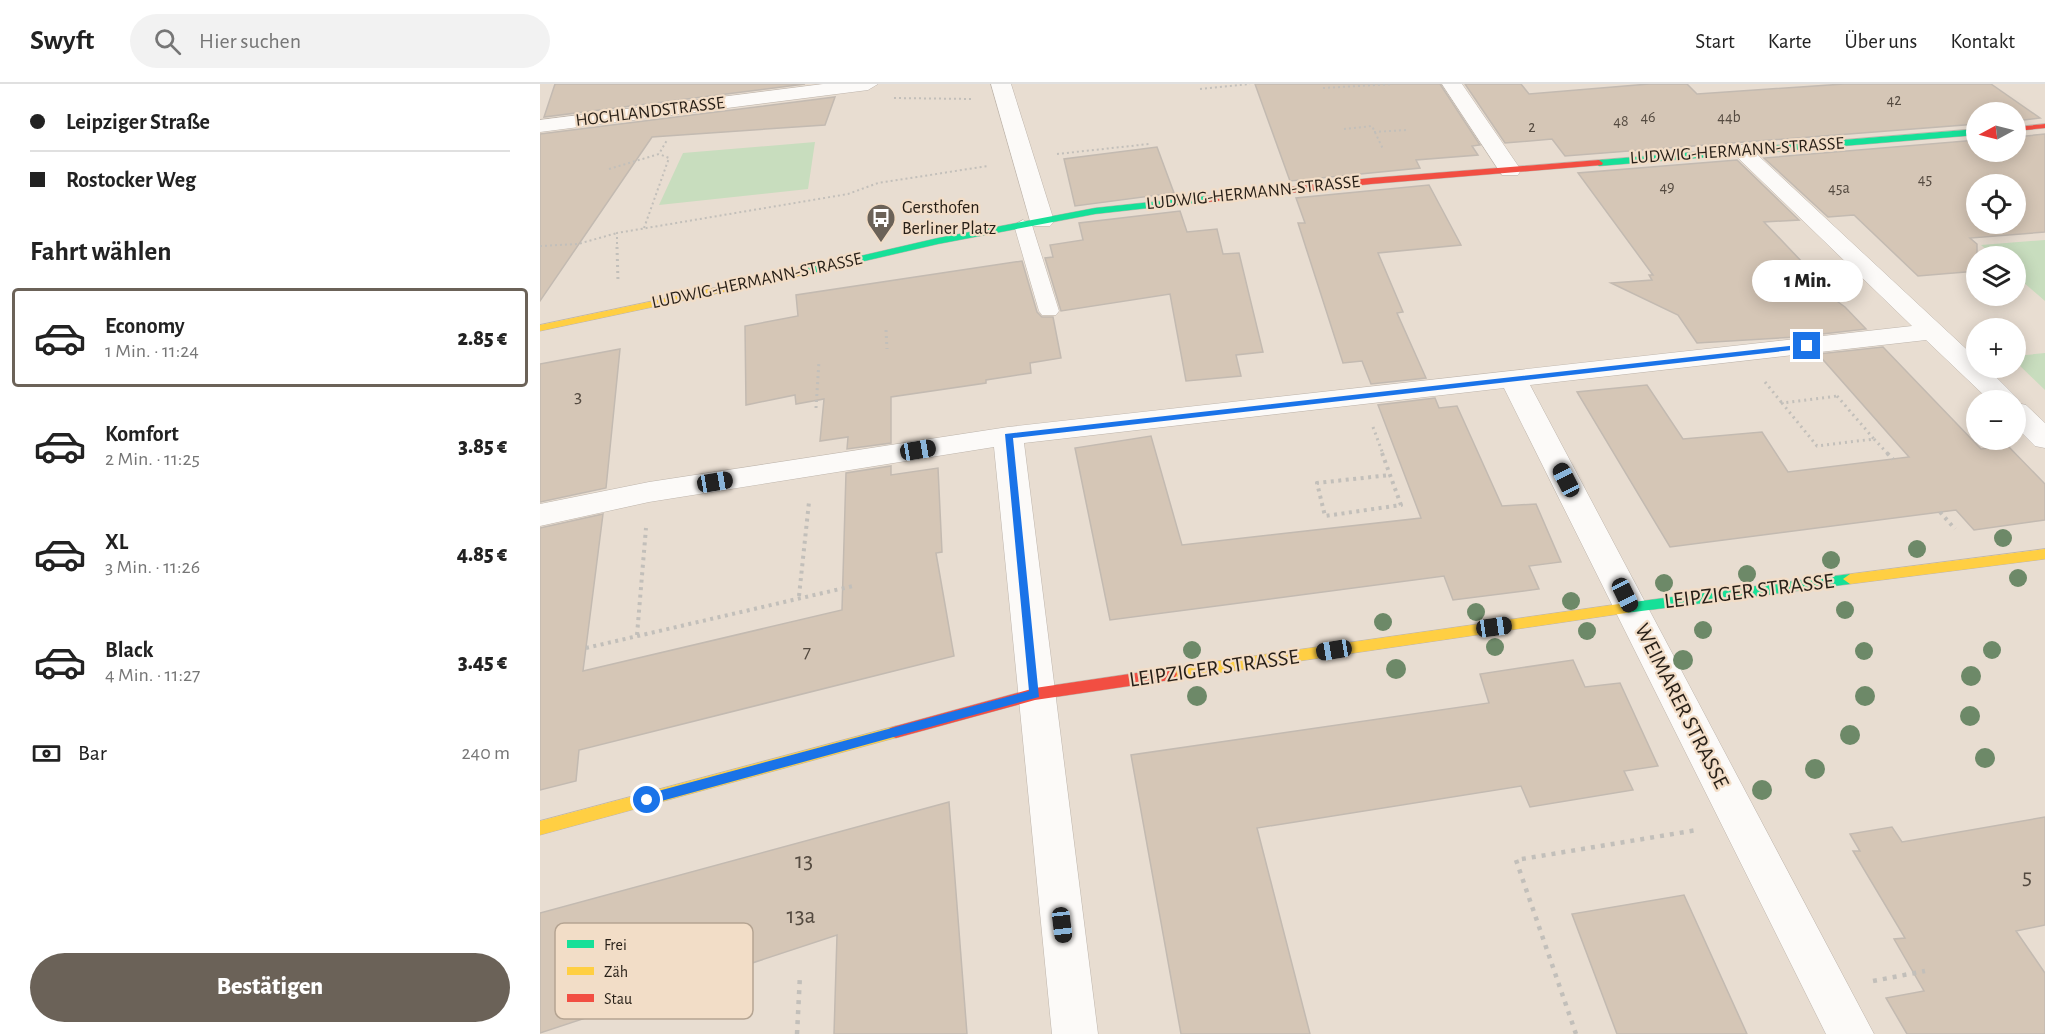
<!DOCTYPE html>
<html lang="de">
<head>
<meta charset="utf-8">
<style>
  :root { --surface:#fff; --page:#f2f2f2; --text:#222; --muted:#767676; --line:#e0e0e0; --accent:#6b6258 }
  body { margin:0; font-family:"Alegreya Sans",sans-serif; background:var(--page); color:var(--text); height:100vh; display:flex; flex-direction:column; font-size:22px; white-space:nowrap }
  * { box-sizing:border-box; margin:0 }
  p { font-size:20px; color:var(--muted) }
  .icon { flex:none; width:33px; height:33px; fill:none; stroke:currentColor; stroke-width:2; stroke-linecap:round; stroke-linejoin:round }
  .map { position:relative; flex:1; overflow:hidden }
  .details { display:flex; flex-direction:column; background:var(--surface); width:540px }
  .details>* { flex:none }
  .hud { display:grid; align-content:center; height:132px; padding:0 30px; background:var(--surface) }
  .needle { width:39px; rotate:263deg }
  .fabs { position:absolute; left:1426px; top:18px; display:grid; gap:12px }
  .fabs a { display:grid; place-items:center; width:60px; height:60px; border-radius:50%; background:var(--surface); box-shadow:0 3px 15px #0003; font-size:30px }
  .end { position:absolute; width:27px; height:27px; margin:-14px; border:8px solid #1a73e8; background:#fff; box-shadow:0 0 0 3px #fff }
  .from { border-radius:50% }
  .bubble { position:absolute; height:42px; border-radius:21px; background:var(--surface); box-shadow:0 3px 15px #0003; font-size:20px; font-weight:800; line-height:42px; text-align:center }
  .car { position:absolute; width:18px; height:36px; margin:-18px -9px; border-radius:8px; box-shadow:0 0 4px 2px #0007; background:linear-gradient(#222 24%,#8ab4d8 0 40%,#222 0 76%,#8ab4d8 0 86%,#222 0) }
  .hud b { display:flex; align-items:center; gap:21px; height:57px; font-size:22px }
  .hud b+b { border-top:2px solid var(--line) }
  .hud i { width:15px; height:15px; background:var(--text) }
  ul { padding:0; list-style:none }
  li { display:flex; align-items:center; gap:18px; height:99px; margin:0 12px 9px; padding:0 18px; border:3px solid transparent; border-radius:6px }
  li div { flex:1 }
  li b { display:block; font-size:22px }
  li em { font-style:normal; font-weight:800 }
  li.selected { border-color:var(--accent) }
  li>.icon { width:54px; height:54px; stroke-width:1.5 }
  h2 { padding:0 30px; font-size:27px; line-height:72px }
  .pay { display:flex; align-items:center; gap:15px; height:66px; padding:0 30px; font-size:22px }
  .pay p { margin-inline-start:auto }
  .cta { display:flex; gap:12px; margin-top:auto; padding:12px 30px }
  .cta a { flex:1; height:69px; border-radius:36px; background:var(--accent); color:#fff; font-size:24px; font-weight:800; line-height:69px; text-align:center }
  header { display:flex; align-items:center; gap:36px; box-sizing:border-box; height:84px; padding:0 30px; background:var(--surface); border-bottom:2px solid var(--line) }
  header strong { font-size:28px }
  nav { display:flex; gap:33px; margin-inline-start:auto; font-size:21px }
  .search { width:420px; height:54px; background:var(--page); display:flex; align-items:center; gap:15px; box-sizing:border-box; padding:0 21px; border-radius:33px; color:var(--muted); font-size:22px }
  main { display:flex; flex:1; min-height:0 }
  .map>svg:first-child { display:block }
  .green { fill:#c8ddbe }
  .building { fill:#d5c6b6; stroke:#c3bab1; stroke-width:1.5; fill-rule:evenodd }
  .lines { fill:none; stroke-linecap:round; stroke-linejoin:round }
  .lane-casing { stroke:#beb5ac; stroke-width:1 }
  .street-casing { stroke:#beb5ac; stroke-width:1 }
  .fast-casing { stroke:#beb5ac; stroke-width:1 }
  .slow-casing { stroke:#beb5ac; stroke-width:1 }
  .jam-casing { stroke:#beb5ac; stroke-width:1 }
  .path-far3 { stroke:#c2bfba; stroke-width:2; stroke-dasharray:2 3; stroke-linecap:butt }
  .path-far2 { stroke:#c2bfba; stroke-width:3; stroke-dasharray:2 4; stroke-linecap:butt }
  .path-far1 { stroke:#c2bfba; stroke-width:4; stroke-dasharray:3 4.5; stroke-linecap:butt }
  .path { stroke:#c2bfba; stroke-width:4.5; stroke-dasharray:4 6; stroke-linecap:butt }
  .lane { fill:#fcfaf8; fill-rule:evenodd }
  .street { fill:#fcfaf8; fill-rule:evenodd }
  .fast { fill:#16e098; fill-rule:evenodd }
  .slow { fill:#ffcf43; fill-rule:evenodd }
  .jam { fill:#f24e42; fill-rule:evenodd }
  .tree { fill:#6d8968 }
  .route { fill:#1a73e8 }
  .labels { text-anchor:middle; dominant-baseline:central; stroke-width:4.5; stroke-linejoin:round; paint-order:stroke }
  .far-number-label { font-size:16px; fill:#544a40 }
  .far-street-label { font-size:18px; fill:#271f17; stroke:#f2ddc7 }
  .far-poi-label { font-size:18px; fill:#271f17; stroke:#f2ddc7; text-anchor:start }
  .number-label { font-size:20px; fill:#544a40 }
  .street-label { font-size:22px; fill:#271f17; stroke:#f2ddc7 }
  .near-number-label { font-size:24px; fill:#544a40 }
  .key { fill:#f2ddc7; stroke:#b5a492; stroke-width:1.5 }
  .key-label { font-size:16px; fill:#271f17 }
</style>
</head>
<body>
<header>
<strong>Swyft</strong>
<div class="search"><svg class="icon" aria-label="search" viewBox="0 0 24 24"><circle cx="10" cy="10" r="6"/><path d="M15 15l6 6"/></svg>Hier suchen</div>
<nav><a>Start</a><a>Karte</a><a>Über uns</a><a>Kontakt</a></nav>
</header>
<main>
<section class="details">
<div class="hud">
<b><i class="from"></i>Leipziger Straße</b>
<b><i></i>Rostocker Weg</b>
</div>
<h2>Fahrt wählen</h2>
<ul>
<li class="selected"><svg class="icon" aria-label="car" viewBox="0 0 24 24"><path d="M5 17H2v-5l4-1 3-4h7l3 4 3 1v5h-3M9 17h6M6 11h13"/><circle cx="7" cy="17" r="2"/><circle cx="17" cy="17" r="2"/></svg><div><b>Economy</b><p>1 Min. · 11:24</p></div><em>2.85 €</em></li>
<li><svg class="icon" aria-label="car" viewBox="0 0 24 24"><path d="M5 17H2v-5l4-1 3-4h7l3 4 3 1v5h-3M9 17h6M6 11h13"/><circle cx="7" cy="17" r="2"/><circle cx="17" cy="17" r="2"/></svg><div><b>Komfort</b><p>2 Min. · 11:25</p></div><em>3.85 €</em></li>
<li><svg class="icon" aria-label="car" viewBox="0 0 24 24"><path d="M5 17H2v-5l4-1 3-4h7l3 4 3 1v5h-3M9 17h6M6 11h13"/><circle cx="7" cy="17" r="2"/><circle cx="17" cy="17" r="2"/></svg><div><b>XL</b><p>3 Min. · 11:26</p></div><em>4.85 €</em></li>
<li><svg class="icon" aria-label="car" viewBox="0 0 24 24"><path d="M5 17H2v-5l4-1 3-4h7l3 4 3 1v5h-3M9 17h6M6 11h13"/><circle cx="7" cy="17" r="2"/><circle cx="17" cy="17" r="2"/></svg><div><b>Black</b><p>4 Min. · 11:27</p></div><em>3.45 €</em></li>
</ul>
<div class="pay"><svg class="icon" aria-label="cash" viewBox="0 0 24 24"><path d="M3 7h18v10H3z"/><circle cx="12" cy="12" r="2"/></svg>Bar<p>240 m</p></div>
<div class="cta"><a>Bestätigen</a></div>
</section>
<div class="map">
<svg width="1505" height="950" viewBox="0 0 1505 950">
  <rect width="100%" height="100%" fill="#e8ddd1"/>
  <g class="green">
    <path d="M275 58 268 105 119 121 143 69Z"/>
    <path d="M1505 156V217L1476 192V172H1454L1441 161Z"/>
    <path d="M1505 269V306L1476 278V272Z"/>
  </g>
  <g class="building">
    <path d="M15 0H265L4 33Z"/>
    <path d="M715 0H900L940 61 932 62 938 71 876 76 880 84 750 97Z"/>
    <path d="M925 0H981L989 10 1109 0H1147L1157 10 1304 0H1451L1500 34 1476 37V28H1437V40L1025 72 1012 55 965 59Z"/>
    <path d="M295 13 285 41 112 53 0 217V50Z"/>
    <path d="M1505 50V148L1430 154 1437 160V187L1378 192 1314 131 1288 133 1224 74 1437 56V68H1476V53ZM1437 100H1476V140H1437Z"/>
    <path d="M617 63 634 109 535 122 524 75Z"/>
    <path d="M1197 76 1259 136 1224 138 1284 201 1276 202 1305 223 1326 245 1256 253 1157 259 1138 231 1071 199 1112 196 1109 191H1113L1038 89Z"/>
    <path d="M889 101 921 161 838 169 863 228 857 229 886 294 831 300 822 277 803 279 758 139H765L756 114Z"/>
    <path d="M640 127 647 148 677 145 683 170 699 169 723 268 696 271 701 292 646 297 630 210 521 227 505 174 513 173 510 161 543 156 539 139Z"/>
    <path d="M482 177 497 228 502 233H513L521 274 490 279 491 289 446 296V299L351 313V359L307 365 308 353 280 357 284 315 256 320 255 311 206 321 205 242 258 232 256 211Z"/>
    <path d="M1343 263 1441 365 1468 362 1505 400V436L1434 446 1416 426 1130 463 1037 308 1107 301 1143 355 1222 348 1248 388 1369 373 1278 270Z"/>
    <path d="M80 265 66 404 0 418V280Z"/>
    <path d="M895 314 899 324 917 322 962 422 996 420 1021 478 989 482 999 505 913 516 904 492 570 536 535 364 611 352 642 461 881 434 838 321Z"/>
    <path d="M351 382V391L398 384 402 468 396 469 414 572 39 666 36 697 0 706V444L63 430 43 587 302 526 306 389Z"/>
    <path d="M1033 576 1045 603 1080 599 1118 682 1084 687 1093 706 990 723 981 702 717 744 770 950H641L591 671 949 619 940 590Z"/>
    <path d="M409 718 427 950H294L297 851 0 949V829Z"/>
    <path d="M1505 733V841L1476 847 1505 889V950H1367L1346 914 1384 907 1354 855 1365 854 1313 767H1320L1310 750 1352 743 1362 758Z"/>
    <path d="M1144 811 1207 950H1077L1032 830Z"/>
  </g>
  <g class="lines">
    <g class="lane-casing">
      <path id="lane" d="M483 136 492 141 519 227 516 231H502L499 227 474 141Z"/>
    </g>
    <g class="street-casing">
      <g id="street">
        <path d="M283 0H338L328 6 0 48V36Z"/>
        <path d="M451 0H471L514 137 510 142H494L490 137Z"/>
        <path d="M902 0H922L981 86 978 91H962Z"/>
        <path d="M1202 61 1209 63 1437 275V284H1447L1479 316 1477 319 1486 321 1505 339V364L1495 362 1476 343V316H1449L1386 256 990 301 1334 950H1286L964 304 484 359 558 950H512L454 363 109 418 0 442V420L109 398 468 343 1372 242 1195 71 1192 67 1195 63Z"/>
      </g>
    </g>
    <g class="fast-casing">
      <g id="fast">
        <path d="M1437 45V51L1059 82 1055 79 1059 76Z"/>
        <path d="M668 112 671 113V117L555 130 398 160 264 191 259 188 264 185 398 154 555 124Z"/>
        <path d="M1310 490 1317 495 1310 500 1086 529 1081 528 1079 524 1081 520 1086 519Z"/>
      </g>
    </g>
    <g class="slow-casing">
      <g id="slow">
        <path d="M264 185 268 186V190L0 247V241Z"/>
        <path d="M1505 465V475L1310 500 1303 495 1310 490Z"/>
        <path d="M1086 519 1091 520 1093 524 1091 528 1086 529 630 596 625 594 623 590 625 586 630 584Z"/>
        <path d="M356 642 362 644 364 648 362 652 0 751V737Z"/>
      </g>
    </g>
    <g class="jam-casing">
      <g id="jam">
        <path d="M1505 40V44L1476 47V43Z"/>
        <path d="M1059 76 1063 79 1062 81 831 100 668 118 663 115 668 112 831 94Z"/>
        <path d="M630 584 635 586 637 590 635 594 630 596 495 616 356 654 350 652 348 648 350 644 356 642 495 604Z"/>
      </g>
    </g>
    <g class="path-far3">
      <path d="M783 4 853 0"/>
      <path d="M660 5 710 0"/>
      <path d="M354 14 431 15"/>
      <path d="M804 45 832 42 843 65"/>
      <path d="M834 48 866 46"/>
      <path d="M517 70 609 60"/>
      <path d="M69 85 119 70 127 56"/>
      <path d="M104 144 129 74 119 70"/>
      <path d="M0 162 38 160 77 149"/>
      <path d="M77 165V149L308 110 338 99 448 82"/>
    </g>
    <g class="path-far2">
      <path d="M77 163 78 197"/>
      <path d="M346 246 347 265"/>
      <path d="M1225 298 1242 319"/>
      <path d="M1297 312 1334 355 1277 362 1242 319Z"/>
      <path d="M276 324 279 277"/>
      <path d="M833 343 843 370"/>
      <path d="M1334 355 1348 370"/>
    </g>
    <g class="path-far1">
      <path d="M842 369 861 421 785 432 777 399 850 391"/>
      <path d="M1347 369 1353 375"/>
      <path d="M1400 428 1415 445"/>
      <path d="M259 512 269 418"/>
      <path d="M97 551 106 444"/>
      <path d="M46 564 313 502"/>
    </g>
    <g class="path">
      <path d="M1333 897 1385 887"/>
      <path d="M257 950 260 891"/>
      <path d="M1036 950 976 776 1157 746"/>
    </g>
    <use href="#lane" class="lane"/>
    <use href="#street" class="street"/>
    <use href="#fast" class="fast"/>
    <use href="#slow" class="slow"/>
    <use href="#jam" class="jam"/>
  </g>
  <g class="tree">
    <circle cx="1463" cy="454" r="9"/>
    <circle cx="1377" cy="465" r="9"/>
    <circle cx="1291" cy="476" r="9"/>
    <circle cx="1207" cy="490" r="9"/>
    <circle cx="1478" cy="494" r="9"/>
    <circle cx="1124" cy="499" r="9"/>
    <circle cx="1031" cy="517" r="9"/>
    <circle cx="1305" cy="526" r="9"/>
    <circle cx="936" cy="528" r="9"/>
    <circle cx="843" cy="538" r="9"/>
    <circle cx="1163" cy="546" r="9"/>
    <circle cx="1047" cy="547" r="9"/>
    <circle cx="955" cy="563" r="9"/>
    <circle cx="652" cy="566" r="9"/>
    <circle cx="1452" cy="566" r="9"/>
    <circle cx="1324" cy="567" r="9"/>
    <circle cx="1143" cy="576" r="10"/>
    <circle cx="856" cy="585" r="10"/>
    <circle cx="1431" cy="592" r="10"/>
    <circle cx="657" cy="612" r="10"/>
    <circle cx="1325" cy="612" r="10"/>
    <circle cx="1430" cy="632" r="10"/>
    <circle cx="1310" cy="651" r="10"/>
    <circle cx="1445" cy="674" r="10"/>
    <circle cx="1275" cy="685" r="10"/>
    <circle cx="1222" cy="706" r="10"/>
  </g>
  <path class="route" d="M1267 260 1270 264 473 354 499 613 107 721 101 716 107 710 489 607 465 350Z"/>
  <defs>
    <g id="bus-pin" transform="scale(1.5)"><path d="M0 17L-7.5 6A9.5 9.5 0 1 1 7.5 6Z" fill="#6b6258" stroke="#f2ddc7"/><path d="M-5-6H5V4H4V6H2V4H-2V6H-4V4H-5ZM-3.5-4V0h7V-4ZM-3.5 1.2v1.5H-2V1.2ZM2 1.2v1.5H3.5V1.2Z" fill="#fff"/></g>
  </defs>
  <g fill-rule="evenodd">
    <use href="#bus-pin" x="341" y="134"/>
  </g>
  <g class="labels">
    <g class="far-number-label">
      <text x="1354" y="16">42</text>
      <text x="1108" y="33">46</text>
      <text x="1189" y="33">44b</text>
      <text x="1081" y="37">48</text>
      <text x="992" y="43">2</text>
      <text x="1385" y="95">45</text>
      <text x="1127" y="103">49</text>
      <text x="1299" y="104">45a</text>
    </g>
    <g class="far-street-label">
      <text transform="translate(110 28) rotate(-7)">HOCHLANDSTRASSE</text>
      <text transform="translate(1197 67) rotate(-4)">LUDWIG-HERMANN-STRASSE</text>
      <text transform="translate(713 109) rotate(-6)">LUDWIG-HERMANN-STRASSE</text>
      <text transform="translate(217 197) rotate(-12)">LUDWIG-HERMANN-STRASSE</text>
    </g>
    <g class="far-poi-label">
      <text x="362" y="124">Gersthofen<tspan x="362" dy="21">Berliner Platz</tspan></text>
    </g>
    <g class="number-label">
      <text x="38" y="312">3</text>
      <text x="267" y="568">7</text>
    </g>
    <g class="street-label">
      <text transform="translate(1209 507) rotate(-7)">LEIPZIGER STRASSE</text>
      <text transform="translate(674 584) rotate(-8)">LEIPZIGER STRASSE</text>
      <text transform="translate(1142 622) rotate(63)">WEIMARER STRASSE</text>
    </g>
    <g class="near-number-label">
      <text x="264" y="777">13</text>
      <text x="1487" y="793">5</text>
      <text x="261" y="832">13a</text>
    </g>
  </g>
  <rect x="15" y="839" width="198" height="96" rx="9" class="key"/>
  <rect x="27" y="856" width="27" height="8" fill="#16e098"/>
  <rect x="27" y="883" width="27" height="8" fill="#ffcf43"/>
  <rect x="27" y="910" width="27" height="8" fill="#f24e42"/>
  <g class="key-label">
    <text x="64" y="866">Frei</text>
    <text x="64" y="893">Zäh</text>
    <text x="64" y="920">Stau</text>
  </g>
</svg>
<div class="fabs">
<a><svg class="needle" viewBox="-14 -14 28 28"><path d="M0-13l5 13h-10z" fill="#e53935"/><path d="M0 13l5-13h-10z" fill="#767676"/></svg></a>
<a><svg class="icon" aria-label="locate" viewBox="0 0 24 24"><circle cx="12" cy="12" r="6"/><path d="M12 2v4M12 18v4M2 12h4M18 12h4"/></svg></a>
<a><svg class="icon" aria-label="layers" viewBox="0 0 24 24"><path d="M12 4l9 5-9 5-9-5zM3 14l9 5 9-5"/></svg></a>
<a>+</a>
<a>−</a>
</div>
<i class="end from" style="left:107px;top:716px"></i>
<i class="end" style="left:1267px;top:262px"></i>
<div class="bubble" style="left:1212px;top:176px;width:111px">1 Min.</div>
<i class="car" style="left:378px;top:366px;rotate:81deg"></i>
<i class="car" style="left:1026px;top:396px;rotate:333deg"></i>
<i class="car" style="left:175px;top:398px;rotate:81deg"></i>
<i class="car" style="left:1085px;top:511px;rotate:154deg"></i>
<i class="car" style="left:954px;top:543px;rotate:82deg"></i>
<i class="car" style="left:794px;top:566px;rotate:261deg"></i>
<i class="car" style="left:522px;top:841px;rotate:173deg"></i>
</div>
</main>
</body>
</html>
